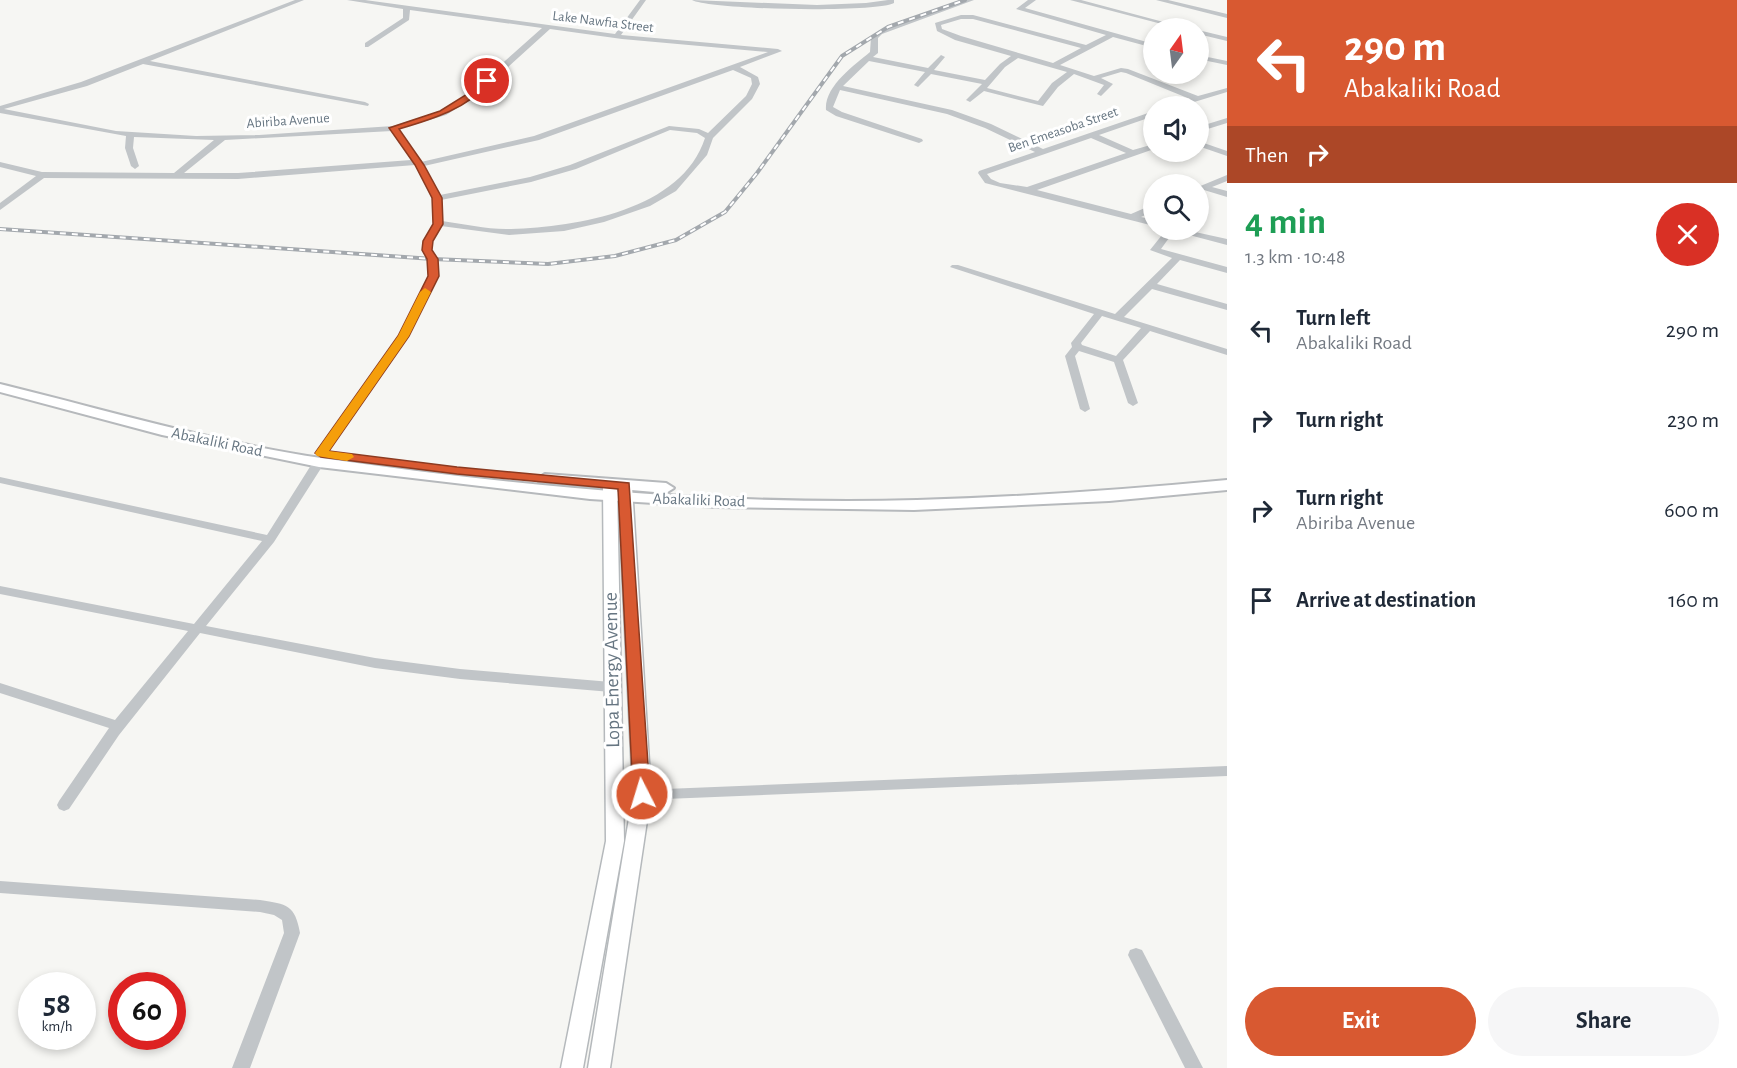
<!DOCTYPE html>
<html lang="en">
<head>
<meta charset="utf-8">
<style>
	body { margin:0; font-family:"Alegreya Sans",sans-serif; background:#f6f6f7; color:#1f2937; height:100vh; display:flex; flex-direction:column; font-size:22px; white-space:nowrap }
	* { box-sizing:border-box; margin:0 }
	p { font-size:20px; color:#747a83 }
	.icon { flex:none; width:33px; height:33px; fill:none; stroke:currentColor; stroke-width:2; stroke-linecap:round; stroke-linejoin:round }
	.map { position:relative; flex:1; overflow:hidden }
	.sheet { display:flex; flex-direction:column; background:#fff; width:510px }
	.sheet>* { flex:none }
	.banner { background:#d85931; color:#fff; overflow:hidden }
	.needle { width:39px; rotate:14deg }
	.controls { position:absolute; left:1143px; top:18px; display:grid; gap:12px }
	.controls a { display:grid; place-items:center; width:66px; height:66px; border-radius:50%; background:#fff; box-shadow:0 3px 9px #0003; font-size:30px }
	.speed { position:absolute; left:18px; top:972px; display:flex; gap:12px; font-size:30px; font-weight:700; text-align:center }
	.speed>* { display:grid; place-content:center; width:78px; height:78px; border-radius:50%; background:#fff; box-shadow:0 3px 9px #0003; line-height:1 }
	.speed small { font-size:15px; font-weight:400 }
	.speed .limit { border:9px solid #d22; background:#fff; color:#111 }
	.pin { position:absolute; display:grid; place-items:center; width:51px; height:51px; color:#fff; margin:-26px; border:3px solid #fff; border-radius:50%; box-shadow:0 2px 6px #0007 }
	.me { position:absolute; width:66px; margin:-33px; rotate:355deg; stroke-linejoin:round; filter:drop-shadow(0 0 4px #0008) }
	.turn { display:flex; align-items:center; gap:21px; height:126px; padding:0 18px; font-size:27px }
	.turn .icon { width:78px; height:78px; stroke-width:2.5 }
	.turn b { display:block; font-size:42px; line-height:51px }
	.then { display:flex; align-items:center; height:57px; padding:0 18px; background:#0003; gap:12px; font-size:22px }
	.round { display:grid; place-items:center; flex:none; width:63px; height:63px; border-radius:32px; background:#f6f6f7 }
	.headline { display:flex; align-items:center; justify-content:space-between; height:102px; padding:0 18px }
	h1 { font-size:36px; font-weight:600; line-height:45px; color:#1e9e55 }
	.action { display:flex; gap:12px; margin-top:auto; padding:12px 18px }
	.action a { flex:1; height:69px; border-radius:36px; background:#d85931; color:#fff; font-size:24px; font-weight:600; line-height:69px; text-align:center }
	.action a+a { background:#f6f6f7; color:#1f2937 }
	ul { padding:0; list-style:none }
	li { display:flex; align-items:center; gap:18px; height:90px; padding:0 18px }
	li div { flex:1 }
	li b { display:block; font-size:22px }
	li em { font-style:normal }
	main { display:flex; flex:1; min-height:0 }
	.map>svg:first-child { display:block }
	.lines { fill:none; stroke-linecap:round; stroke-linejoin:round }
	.major-casing { stroke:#b5b9bc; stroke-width:3 }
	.highway-casing { stroke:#b6b9bc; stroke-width:4 }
	.minor { fill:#c1c5c8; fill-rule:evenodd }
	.major { fill:#fff; fill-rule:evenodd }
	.highway { fill:#fff; fill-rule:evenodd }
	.rail-casing { stroke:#a3a8ad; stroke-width:4 }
	.rail { stroke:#fff; stroke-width:2; stroke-dasharray:6; stroke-linecap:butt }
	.route { fill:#d85931; stroke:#8c3a20; stroke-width:1.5 }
	.slow { fill:#f59e0b }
	.labels { text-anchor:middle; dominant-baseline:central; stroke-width:6; stroke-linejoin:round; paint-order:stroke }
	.far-street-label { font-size:14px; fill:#677682; stroke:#fff }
	.street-label { font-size:16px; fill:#677682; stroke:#fff }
	.near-street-label { font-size:20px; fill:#677682; stroke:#fff }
</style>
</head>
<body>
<main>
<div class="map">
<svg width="1227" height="1068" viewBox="0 0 1227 1068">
	<rect width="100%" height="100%" fill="#f6f6f3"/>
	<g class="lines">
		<!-- major casing -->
		<g class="major-casing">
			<g id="major">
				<path d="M610,481L617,485L624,841L583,1068H561L606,841L603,485Z"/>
				<path d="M625,482L632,486L651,794L610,1068H588L633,794L618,486Z"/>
			</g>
		</g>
		<!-- highway casing -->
		<g class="highway-casing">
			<g id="highway">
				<path d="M0,384C106,410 213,442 321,458C515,486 721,506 917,500C1020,497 1124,490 1227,480V490L1109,501L914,510L717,507L590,499L319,467L162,435L0,392Z"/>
				<path d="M545,474L666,483L674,488L666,493L539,482L537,479Z"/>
			</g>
		</g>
		<!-- minor -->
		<g class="minor">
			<path d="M295,0H304L150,61L365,102L369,104L368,106L143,64L87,86L4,109L116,131L196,136L259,135L393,126L440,111L469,93L542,28L410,10L409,20L368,47H365V43L403,18V9L347,0H365L615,34L640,0H646L621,35L778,49L782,51L740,67L758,77L760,84L752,99L713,138L707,155L676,191L650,206L604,222L564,231L509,235L441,226L433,241L432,250L438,259V276L408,336L325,455L321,456L315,453L398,336L428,276V259L422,250C424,239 431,233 433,223C439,202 424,182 415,165L238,179L44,178L0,210V203L36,176L0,167V162L42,172L174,173L214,140L134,137L133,148L139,166L135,169L131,166L125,148L126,136L0,113V106L81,82ZM550,29L622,39L768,52L534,136L421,162L399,129L446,115L475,97ZM733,70L751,78L752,84L746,96L708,133L699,129L669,126L570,165L530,177L440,195L424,166L539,140ZM670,130L697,133L705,138C682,210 577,227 511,229C489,230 465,224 442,221L441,200L531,182L576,169ZM392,131L411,160L238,173H184L225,140Z"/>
			<path d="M692,0L817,5L866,3L888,0H894V3C876,13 710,10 692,0Z"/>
			<path d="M965,0H974L882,34L878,38V53L873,57L928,68L941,55L945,57L934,70L985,80L1000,64L1011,56L955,40L937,31L935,23L961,15H973L1086,45L1106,35L1016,9L1028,0H1036L1025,8L1154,44V48L1113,37L1060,65L1094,76L1121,68L1128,69L1198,96L1227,88V92L1181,106H1170L1171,104L1190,99L1126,73L1121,72L1101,78L1113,84L1101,96L1097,94L1104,85L1074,74L1058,87L1043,106L984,91L970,102L966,100L982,84L931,74L918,87L914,85L925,72L869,61L843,86L952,110L991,124L1043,149L1154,111V116L1099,135L1133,150L1154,144V149L1037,190L1131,214L1154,204V211L1141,217L1154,220V226L985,183L978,173L979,171L1035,152L985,128L947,114L840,90L833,107L842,112L922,139L923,141L919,143L836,116L826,110C824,86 855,65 870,52L871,37L878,32ZM961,19H973L1081,48L1053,63L961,36L942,29L941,25ZM1018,58L1067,72L1052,83L1038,101L987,88L1005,67ZM1091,138L1126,153L1027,187L1000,183L991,179L987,174Z"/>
			<path d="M1070,0H1081L1186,28H1177Z"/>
			<path d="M1156,0H1168L1227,14V18Z"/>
			<path d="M1198,30L1227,37V41L1198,34Z"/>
			<path d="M1198,55L1227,61V65L1198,59Z"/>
			<path d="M1227,118V123L1198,132V127Z"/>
			<path d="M1198,141L1227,151V156L1198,146Z"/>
			<path d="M1227,175V181L1212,187L1227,191V197L1204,190L1198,192V187Z"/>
			<path d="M1166,230H1186L1227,239V245L1174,231L1161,249L1227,267V273L1180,260L1157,284L1227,304V310L1152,289L1124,317L1227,349V355L1150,331L1123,360L1138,403L1133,406L1128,403L1114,362L1079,351L1075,356L1090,409L1085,412L1080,409L1065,356L1072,347L1071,343L1094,314L950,267L952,265H958L1115,314L1172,258L1150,250ZM1102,316L1141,328L1116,356L1082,345L1081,343Z"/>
			<path d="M319,459L325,462L274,542L206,626L375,658L460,669L611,682L616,684L618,687L616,690L611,692L460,679L375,668L200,633L119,735L69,809L64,811L59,809L57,805L59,801L109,728L0,693V683L115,720L188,631L0,594V586L194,624L262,541L0,483V477L267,535L313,462Z"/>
			<path d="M1227,766V776L616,801L611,800L609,796L611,792L616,791Z"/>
			<path d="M0,881L260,900C287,904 295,905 300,933L250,1068H232L284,933L282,920L274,915L260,912L0,893Z"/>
			<path d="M1136,948L1142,950L1203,1068H1185L1128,955L1130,950Z"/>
		</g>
		<!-- major -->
		<use href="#major" class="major"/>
		<!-- highway -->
		<use href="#highway" class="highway"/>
		<!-- rail casing -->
		<g class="rail-casing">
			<path id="rail" d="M0,229L433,259L548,264L615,256L676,240L725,212L757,173L842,56L888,27L965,0"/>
		</g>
		<!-- rail -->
		<use href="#rail" class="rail"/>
	</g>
	<!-- route -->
	<path class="route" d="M484,80L491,81C467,109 433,119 399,129L424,165L442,198L443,224L433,241L432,250L438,259L439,276L409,336L329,451L457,467L629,483L650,794L642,800L633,794L618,489L457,474L321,457L315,453L398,336L428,276L427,259L422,250L423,241L433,224L432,198L415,165L389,128L440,111L469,93Z"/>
	<!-- slow -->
	<path class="slow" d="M425,288L431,292L409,336L329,451L352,454L354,457L347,461L317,456L315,453L398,336L420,292Z"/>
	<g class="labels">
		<!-- far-street labels -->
		<g class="far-street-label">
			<text transform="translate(603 22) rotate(7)">Lake Nawfia Street</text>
			<text transform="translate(288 121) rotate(-4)">Abiriba Avenue</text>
			<text transform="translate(1063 130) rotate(-19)">Ben Emeasoba Street</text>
		</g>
		<!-- street labels -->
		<g class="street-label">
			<text transform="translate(217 442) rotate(12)">Abakaliki Road</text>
			<text transform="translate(699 500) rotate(2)">Abakaliki Road</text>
		</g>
		<!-- near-street labels -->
		<g class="near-street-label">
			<text transform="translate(612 670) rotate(-91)">Lopa Energy Avenue</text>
		</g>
	</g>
</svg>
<div class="controls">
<a><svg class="needle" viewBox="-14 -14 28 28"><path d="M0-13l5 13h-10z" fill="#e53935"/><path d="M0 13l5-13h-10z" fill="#747a83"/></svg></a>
<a><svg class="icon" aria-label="sound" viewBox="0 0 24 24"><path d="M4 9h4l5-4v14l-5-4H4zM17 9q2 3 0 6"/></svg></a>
<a><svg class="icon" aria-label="search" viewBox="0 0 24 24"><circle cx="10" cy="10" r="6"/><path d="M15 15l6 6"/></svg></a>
</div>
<div class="speed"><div>58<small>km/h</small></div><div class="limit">60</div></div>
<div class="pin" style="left:487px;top:81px;background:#d93025"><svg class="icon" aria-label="arrive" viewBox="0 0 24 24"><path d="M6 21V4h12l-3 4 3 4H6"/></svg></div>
<svg class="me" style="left:642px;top:794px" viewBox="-20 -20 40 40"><circle r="17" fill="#d85931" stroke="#fff" stroke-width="3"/><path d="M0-11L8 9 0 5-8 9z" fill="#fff"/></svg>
</div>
<section class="sheet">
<div class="banner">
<div class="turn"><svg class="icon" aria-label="left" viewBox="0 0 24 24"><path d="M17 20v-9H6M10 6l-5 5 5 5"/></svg><div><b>290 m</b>Abakaliki Road</div></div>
<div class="then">Then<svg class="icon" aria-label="right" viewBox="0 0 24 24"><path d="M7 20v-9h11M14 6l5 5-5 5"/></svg></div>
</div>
<div class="headline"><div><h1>4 min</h1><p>1.3 km · 10:48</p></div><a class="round" style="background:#d93025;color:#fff"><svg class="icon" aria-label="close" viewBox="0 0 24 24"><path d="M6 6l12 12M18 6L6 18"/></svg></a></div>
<ul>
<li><svg class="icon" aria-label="left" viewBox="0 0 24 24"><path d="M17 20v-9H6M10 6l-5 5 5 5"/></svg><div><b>Turn left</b><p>Abakaliki Road</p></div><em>290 m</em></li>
<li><svg class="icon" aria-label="right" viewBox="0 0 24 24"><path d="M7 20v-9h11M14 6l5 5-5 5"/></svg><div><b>Turn right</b></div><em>230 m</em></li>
<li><svg class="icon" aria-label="right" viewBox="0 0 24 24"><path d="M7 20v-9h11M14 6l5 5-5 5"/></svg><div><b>Turn right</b><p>Abiriba Avenue</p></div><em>600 m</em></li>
<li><svg class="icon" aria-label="arrive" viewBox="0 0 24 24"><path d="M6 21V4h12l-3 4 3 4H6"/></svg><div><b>Arrive at destination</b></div><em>160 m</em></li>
</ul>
<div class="action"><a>Exit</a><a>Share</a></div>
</section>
</main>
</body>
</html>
